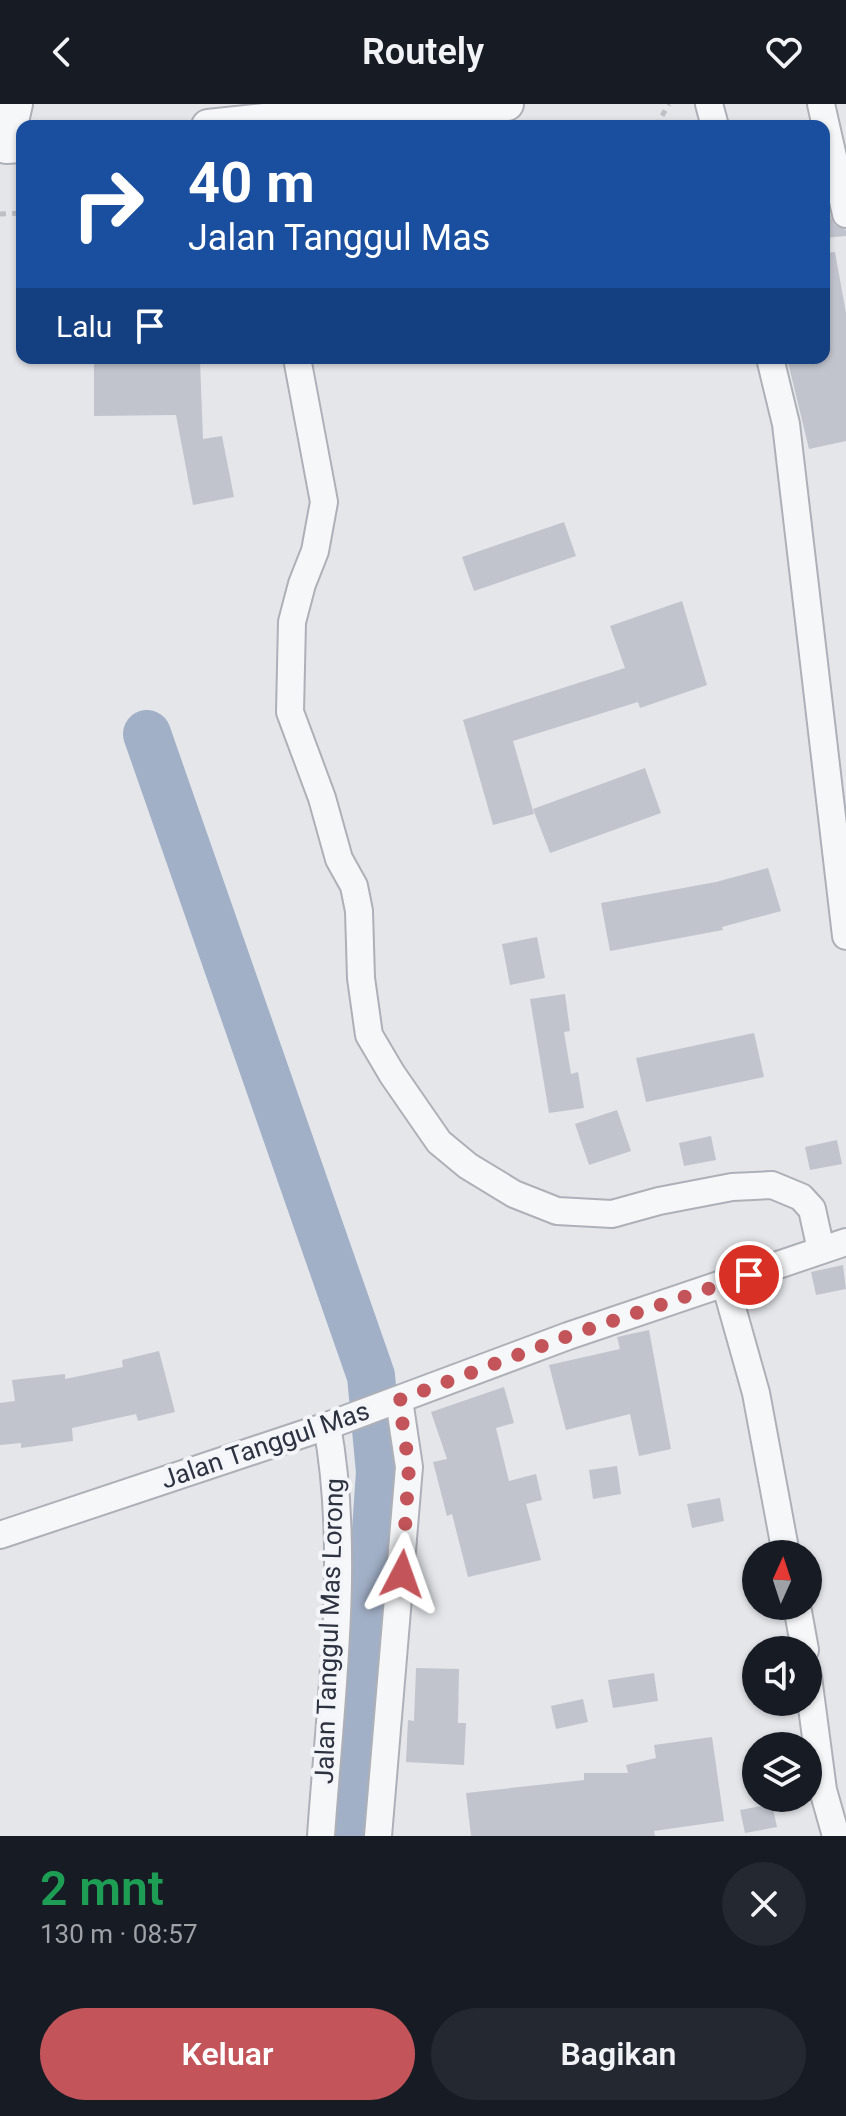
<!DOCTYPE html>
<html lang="id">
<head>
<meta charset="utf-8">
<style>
	body { margin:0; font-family:Roboto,sans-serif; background:#242831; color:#f1f3f6; height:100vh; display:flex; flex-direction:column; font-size:30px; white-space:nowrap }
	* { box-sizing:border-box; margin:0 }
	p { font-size:26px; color:#9ea1a6 }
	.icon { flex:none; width:44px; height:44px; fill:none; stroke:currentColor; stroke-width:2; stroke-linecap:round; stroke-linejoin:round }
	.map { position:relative; height:1732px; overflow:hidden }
	.side { display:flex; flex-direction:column; background:#171b24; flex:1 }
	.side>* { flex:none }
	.top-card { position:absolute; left:16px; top:16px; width:814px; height:244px; border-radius:16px; box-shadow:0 2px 6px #0004; background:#1a4fa0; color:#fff; overflow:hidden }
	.needle { width:52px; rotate:3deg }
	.tools { position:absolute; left:742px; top:1436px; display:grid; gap:16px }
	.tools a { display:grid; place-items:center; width:80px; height:80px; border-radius:50%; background:#171b24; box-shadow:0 2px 6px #0004; font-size:40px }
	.pin { position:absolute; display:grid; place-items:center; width:68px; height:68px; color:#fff; margin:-34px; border:4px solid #fff; border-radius:50%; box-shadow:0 2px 8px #0007 }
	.me { position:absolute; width:88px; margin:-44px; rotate:4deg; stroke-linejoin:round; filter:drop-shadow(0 0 6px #0008) }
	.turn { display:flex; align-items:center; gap:28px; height:168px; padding:0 40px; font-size:36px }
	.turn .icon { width:104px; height:104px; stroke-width:2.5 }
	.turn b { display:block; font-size:56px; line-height:68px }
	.then { display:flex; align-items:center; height:76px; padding:0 40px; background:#0003; gap:16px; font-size:30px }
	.round { display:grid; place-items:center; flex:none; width:84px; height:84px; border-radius:42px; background:#242831 }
	.summary { display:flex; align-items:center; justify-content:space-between; height:136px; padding:0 40px }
	h1 { font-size:48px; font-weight:600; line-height:60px; color:#1e9e55 }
	.primary-button { display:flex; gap:16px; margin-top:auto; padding:16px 40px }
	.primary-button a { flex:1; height:92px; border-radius:48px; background:#c3555a; color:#fff; font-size:32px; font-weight:600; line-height:92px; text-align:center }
	.primary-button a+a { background:#242831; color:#f1f3f6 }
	header { display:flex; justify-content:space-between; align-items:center; height:104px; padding:0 40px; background:#171b24; font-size:36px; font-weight:600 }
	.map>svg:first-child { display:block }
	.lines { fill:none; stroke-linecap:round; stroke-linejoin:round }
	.river { stroke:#a2b0c7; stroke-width:48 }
	.building { fill:#c1c4cd }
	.minor-casing { stroke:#adb0b7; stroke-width:30 }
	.tertiary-casing { stroke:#adb0b7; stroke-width:36 }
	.path { stroke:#bec0c5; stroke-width:5; stroke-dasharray:6 6; stroke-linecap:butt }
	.minor { stroke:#f6f7f9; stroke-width:26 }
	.tertiary { stroke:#f6f7f9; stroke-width:32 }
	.route { stroke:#c3555a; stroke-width:14; stroke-dasharray:0 25.2 }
	.labels { text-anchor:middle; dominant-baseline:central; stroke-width:8; stroke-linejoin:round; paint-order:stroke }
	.street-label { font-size:26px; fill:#2d3241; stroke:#f3f5f8 }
</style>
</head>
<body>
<header><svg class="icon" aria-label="back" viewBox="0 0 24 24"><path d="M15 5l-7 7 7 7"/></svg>Routely<svg class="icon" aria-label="heart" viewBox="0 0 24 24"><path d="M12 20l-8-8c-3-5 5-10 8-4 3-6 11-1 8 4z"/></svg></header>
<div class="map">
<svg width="846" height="1732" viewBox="0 0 846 1732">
	<rect width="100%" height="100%" fill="#e4e6ea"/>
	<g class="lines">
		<!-- river -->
		<path class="river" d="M147,630L371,1272L380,1368L355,1732"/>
	</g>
	<!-- building -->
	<g class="building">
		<path d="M824,85L831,114L835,121L846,126V132L824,134Z"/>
		<path d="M835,148L846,209V337L809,345L787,254H824V149Z"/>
		<path d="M141,255V259L200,257L203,335L222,332L234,393L193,401L176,311L94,312V256Z"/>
		<path d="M564,418L576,452L474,487L462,453Z"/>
		<path d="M682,497L707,581L640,604L638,598L513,637L534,710L493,721L463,616L625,564L610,522Z"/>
		<path d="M645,664L661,709L550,749L533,705Z"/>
		<path d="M768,764L781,807L722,823L723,826L610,847L601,799L716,778Z"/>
		<path d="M537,833L545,874L510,881L502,840Z"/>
		<path d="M565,890L570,927L564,928L571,970L578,968L584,1004L549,1009L530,895Z"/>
		<path d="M754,929L764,973L646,998L636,954Z"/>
		<path d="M617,1006L631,1047L589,1061L575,1020Z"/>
		<path d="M711,1032L716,1056L684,1062L679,1039Z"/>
		<path d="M837,1036L842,1060L810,1066L805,1043Z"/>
		<path d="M843,1161L846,1185L816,1191L811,1168Z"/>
		<path d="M649,1226L671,1345L639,1352L630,1310L566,1326L549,1261L620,1245L617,1233Z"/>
		<path d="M159,1247L175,1308L138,1317L136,1310L72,1324L73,1337L21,1344V1339L0,1341V1299L15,1297L12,1276L65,1270V1275L123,1263L122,1256Z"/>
		<path d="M504,1283L514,1319L496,1324L509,1377L536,1370L542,1396L526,1400L541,1456L468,1473L452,1410L447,1412L433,1358L447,1355L431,1308Z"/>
		<path d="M617,1362L621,1390L593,1395L589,1366Z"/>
		<path d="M720,1394L724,1417L692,1424L687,1400Z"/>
		<path d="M416,1564L459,1565L458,1619H466L464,1661L406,1658L408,1616L414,1617Z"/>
		<path d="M654,1569L658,1597L613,1604L608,1576Z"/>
		<path d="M583,1595L588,1618L556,1625L551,1602Z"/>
		<path d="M712,1633L724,1717L654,1727L655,1732H471L466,1689L584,1676V1669H628L626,1661L656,1654L654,1641Z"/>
		<path d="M772,1700L777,1723L745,1729L740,1706Z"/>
	</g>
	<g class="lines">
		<!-- minor casing -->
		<g class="minor-casing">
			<g id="minor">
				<path d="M709,0L715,22"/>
				<path d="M821,0L846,110"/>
				<path d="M297,254L324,398L315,447L302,480L292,518L290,608L322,694L339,755L354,782L359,807L361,874L369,931L392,970L439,1038L468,1062L514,1090L557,1107L612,1110L659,1097L732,1083L772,1081L801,1093L812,1105L821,1146"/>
				<path d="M770,254L786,320L846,832"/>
				<path d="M725,1179L756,1289L786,1450"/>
				<path d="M0,1431L327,1322L568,1232L846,1138"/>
				<path d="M797,1502L805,1546"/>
				<path d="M808,1573L823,1686L836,1732"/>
				<path d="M321,1732C330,1601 351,1451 327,1322"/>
				<path d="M378,1732L409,1363L399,1296"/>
			</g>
		</g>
		<!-- tertiary casing -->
		<g class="tertiary-casing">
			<g id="tertiary">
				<path d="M16,0L6,43L22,42"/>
				<path d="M208,22L330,9L507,0"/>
			</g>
		</g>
		<!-- path -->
		<g class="path">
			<path d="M656,22L669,0"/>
			<path d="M0,110L22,109"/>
		</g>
		<!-- minor -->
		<use href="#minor" class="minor"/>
		<!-- tertiary -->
		<use href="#tertiary" class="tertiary"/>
	</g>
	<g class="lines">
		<!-- route -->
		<path class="route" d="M402,1470L409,1363L399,1296L568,1232L749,1171"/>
	</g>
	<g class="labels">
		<!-- street labels -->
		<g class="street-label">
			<text transform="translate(265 1341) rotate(-19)">Jalan Tanggul Mas</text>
			<text transform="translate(329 1527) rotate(-88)">Jalan Tanggul Mas Lorong</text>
		</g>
	</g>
</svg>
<div class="tools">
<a><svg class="needle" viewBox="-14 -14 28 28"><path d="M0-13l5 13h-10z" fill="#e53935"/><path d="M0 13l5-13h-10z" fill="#9ea1a6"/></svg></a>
<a><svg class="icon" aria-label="sound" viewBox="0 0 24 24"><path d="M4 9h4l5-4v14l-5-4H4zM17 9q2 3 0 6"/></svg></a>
<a><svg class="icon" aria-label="layers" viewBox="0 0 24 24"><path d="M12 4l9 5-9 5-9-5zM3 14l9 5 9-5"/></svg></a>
</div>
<div class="pin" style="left:749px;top:1171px;background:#d93025"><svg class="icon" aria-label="arrive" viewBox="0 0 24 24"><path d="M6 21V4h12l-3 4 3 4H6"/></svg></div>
<svg class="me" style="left:402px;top:1470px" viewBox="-20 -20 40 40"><path d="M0-17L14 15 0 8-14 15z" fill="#c3555a" stroke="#fff" stroke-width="4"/></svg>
<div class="top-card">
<div class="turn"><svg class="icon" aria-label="right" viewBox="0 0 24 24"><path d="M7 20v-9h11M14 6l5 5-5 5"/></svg><div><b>40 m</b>Jalan Tanggul Mas</div></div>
<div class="then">Lalu<svg class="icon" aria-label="arrive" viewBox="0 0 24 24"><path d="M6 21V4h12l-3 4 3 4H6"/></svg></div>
</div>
</div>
<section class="side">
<div class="summary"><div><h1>2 mnt</h1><p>130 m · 08:57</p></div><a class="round"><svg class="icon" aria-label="close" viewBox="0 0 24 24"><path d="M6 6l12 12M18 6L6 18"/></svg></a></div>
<div class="primary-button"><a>Keluar</a><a>Bagikan</a></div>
</section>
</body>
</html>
